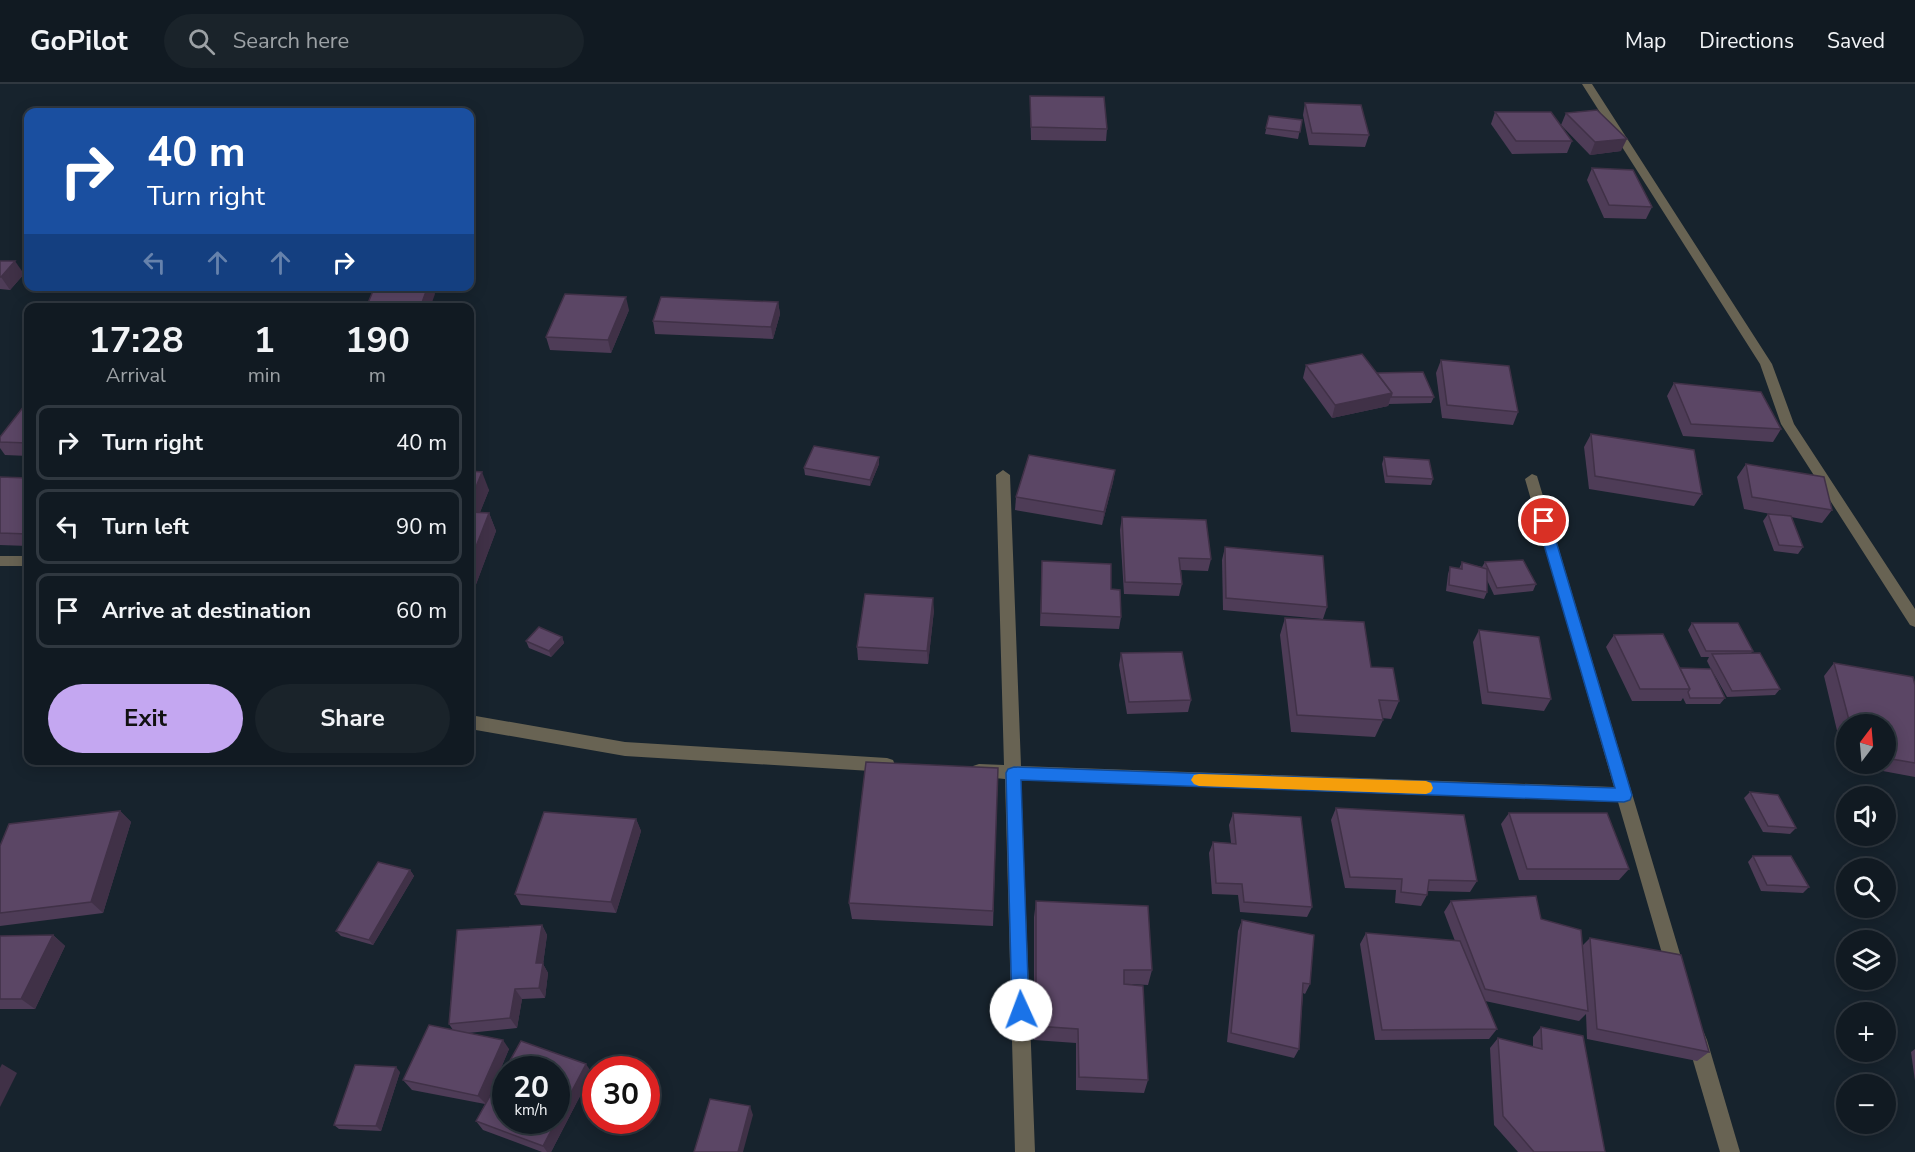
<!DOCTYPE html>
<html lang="en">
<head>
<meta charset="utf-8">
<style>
	body { margin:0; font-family:"Nunito Sans",sans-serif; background:#1a232a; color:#f1f3f6; height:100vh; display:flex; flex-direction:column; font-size:22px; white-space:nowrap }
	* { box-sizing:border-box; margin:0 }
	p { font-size:20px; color:#9ca1a5 }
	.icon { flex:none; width:33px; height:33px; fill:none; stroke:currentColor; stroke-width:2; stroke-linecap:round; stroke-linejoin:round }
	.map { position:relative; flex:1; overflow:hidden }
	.side { position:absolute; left:24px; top:219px; width:450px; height:462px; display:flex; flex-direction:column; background:#111a22; border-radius:12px; box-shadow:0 3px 15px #0003,0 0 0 2px #303840 }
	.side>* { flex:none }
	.top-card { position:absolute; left:24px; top:24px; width:450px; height:183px; border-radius:12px; box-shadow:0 3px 15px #0003,0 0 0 2px #303840; background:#1a4fa0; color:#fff; overflow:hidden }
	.needle { width:39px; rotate:16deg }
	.buttons { position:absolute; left:1836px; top:630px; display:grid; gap:12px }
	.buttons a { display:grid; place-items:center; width:60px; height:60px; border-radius:50%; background:#111a22; box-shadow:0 3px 15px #0003,0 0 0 2px #303840; font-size:30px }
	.speed { position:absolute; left:492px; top:972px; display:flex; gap:12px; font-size:30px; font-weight:700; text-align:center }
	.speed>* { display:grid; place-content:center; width:78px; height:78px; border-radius:50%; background:#111a22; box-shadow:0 3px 15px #0003,0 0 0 2px #303840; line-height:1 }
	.speed small { font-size:15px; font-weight:400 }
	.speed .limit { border:9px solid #d22; background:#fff; color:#111 }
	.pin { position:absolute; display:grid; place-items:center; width:51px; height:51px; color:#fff; margin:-26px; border:3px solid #fff; border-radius:50%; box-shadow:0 2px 6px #0007 }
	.me { position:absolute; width:66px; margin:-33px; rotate:358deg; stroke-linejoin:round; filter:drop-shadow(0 0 4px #0008) }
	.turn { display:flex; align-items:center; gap:21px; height:126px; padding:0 24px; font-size:27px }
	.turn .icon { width:78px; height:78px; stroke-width:2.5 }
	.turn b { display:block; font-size:42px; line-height:51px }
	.lanes { display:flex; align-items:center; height:57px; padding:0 24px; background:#0003; justify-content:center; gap:30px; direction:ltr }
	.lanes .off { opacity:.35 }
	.eta { display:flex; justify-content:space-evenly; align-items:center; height:102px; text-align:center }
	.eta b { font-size:36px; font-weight:700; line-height:42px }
	.cta { display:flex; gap:12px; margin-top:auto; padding:12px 24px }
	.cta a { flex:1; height:69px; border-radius:36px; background:#c4a7f1; color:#111; font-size:24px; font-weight:700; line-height:69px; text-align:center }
	.cta a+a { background:#1a232a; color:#f1f3f6 }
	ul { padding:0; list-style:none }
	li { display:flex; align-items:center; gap:18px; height:75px; margin:0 12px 9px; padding:0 12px; border:3px solid #303840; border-radius:12px }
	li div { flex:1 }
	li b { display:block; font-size:22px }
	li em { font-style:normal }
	header { display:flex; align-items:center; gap:36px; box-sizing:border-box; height:84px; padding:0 30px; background:#111a22; border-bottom:2px solid #303840 }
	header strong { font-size:28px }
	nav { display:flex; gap:33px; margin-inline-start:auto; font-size:21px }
	.search { width:420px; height:54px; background:#1a232a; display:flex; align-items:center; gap:15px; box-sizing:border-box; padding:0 21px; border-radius:33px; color:#9ca1a5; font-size:22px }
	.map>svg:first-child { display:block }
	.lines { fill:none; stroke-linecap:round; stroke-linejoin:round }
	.minor { fill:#686353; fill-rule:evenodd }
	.wall { fill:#4e3c57; fill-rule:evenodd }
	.shaded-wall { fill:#403147 }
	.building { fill:#5b4665; stroke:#403147; stroke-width:1.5; fill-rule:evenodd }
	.route { fill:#1a73e8; stroke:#114b97; stroke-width:1.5 }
	.slow { fill:#f59e0b }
</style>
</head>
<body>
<header>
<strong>GoPilot</strong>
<div class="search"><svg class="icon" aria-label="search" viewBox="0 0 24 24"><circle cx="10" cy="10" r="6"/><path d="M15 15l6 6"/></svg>Search here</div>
<nav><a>Map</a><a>Directions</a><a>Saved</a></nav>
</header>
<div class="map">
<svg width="1915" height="1068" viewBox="0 0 1915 1068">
	<rect width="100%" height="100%" fill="#17232d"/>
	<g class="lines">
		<!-- minor -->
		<g class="minor">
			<path d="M1582,0H1592L1772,280L1794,340L1915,525V543L1910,541L1781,340L1760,280Z"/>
			<path d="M1003,386L1010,391L1021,682L1614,703L1525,395L1532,390L1537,392L1686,890L1684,896L1677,899L1670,896L1668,890L1618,718L1021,696L1035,1068H1015L1005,695L973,692L971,687L973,682L979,680L1004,681L996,391Z"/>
			<rect x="0" y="472" width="28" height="10"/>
			<path d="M470,631L625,658L887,674L893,676L895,681L893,686L887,688L625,672L470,645Z"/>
			<path d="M1697,947L1704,949L1707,956L1740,1068H1720L1687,956L1690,949Z"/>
		</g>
	</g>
	<!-- wall -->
	<g class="wall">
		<path d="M1030,12L1107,45L1106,57L1031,56Z"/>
		<path d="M1305,19L1369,51L1365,63L1309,61L1303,31Z"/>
		<path d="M1495,28L1572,57L1567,69L1512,70L1491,40Z"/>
		<path d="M1566,29L1621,67L1590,71L1561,41Z"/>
		<path d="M1269,32L1302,36L1298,55L1265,50Z"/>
		<path d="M1592,84L1652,123L1646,135L1604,134L1587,96Z"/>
		<path d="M0,177L24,190L10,206L0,205Z"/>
		<path d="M778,218L780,230L773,255L655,250L653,237Z"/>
		<path d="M629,226L611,269L550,266L546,253Z"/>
		<path d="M1441,276L1518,328L1513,341L1442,334L1436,289Z"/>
		<path d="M1306,281L1377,289L1434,313L1431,319L1389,320L1388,322L1332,334L1303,294Z"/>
		<path d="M1674,299L1781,345L1773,358L1683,352L1667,312Z"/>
		<path d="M28,317V372L5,371L0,364V353Z"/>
		<path d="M1591,350L1702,410L1694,422L1589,405L1584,363Z"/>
		<path d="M879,373V380L870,402L805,391L804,384Z"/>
		<path d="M1384,373L1433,395L1431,401L1385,399L1382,380Z"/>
		<path d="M1746,380L1832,426L1822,439L1791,433L1803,463L1798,470L1774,467L1763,437L1768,430L1776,431L1744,425L1737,393Z"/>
		<path d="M1115,386L1113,398L1102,441L1015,426L1016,413Z"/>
		<path d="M470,387L489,406L480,428L489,429L496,447L475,503L470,502Z"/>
		<path d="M0,393L28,394V462L0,461Z"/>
		<path d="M1122,433L1211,475L1208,487L1181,486L1182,500L1179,512L1124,510L1120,446Z"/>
		<path d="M1225,463L1327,523L1323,535L1223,526L1222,476Z"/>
		<path d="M1042,477L1111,505L1121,533L1119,545L1040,542Z"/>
		<path d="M1462,478L1482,483L1485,478L1536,500L1533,507L1494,511L1487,496V508L1484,515L1446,507L1448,490L1450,483L1459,485Z"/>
		<path d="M934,526L928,580L858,576L857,563Z"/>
		<path d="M1285,534L1371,583L1399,617L1391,635L1382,634L1383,636L1375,653L1291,648L1280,551Z"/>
		<path d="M1692,539L1753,567L1751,569L1780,605L1775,611L1727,613L1713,588L1725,614L1720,620H1686L1683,614L1681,617H1632L1606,563L1614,551L1680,584L1711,585L1707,577L1709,573H1701L1688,546Z"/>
		<path d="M1479,546L1551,615L1544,627L1482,620L1473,558Z"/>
		<path d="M562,553L564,559L551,573L529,564L526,557Z"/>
		<path d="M1121,569L1191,616L1188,628L1127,630L1119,581Z"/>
		<path d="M1834,579L1913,593L1915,601V679H1912H1915V693L1845,680L1824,592ZM1846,640H1886V680H1846Z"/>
		<path d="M998,684L993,842L852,835L849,819Z"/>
		<path d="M1750,708L1796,744L1790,750L1763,748L1744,714Z"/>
		<path d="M1336,724L1477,797L1470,808L1428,807L1427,811L1421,822L1395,819L1396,806L1345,804L1331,736Z"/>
		<path d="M120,727L131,738L103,829L0,842V762Z"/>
		<path d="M1233,729L1312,823L1307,833L1240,828L1238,811L1212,810L1209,769L1213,758L1231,759L1229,741Z"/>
		<path d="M1509,729L1629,785L1619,796H1519L1501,740Z"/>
		<path d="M636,735L641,747L616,829L521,821L515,810Z"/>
		<path d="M1753,772L1809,803L1803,809L1761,807L1748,778Z"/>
		<path d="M410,786L414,792L373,861L341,852L336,847Z"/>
		<path d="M1036,817L1152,886L1148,901L1129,900L1148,996L1144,1009L1076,1006V959L1034,956V833Z"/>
		<path d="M1451,817L1541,835L1582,862L1590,854L1709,968L1697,977L1587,955L1586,930L1579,937L1485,917L1497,945L1489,955L1375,956L1360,860L1366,849L1455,857L1444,828Z"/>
		<path d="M1242,836L1310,900L1305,910L1303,909L1299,965L1294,974L1227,958L1238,847Z"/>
		<path d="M542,841L547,851L543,880L548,889L545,914L522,915L517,944L468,949L509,965L487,1017L592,989L551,1068H542L483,1046L476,1037L485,1020L412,1006L403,996L453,946L449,940Z"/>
		<path d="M53,851L65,862L35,925H0V852Z"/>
		<path d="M1541,943L1605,1068H1518L1494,1041L1490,964L1498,954L1533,963V953Z"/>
		<path d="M1915,965V997L1911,968Z"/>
		<path d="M400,988L381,1047L339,1045L334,1041Z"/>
	</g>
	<!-- shaded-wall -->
	<g class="shaded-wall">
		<path d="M1627,55L1621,67L1590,71L1595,58Z"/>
		<path d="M15,177L24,190L10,206L1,193Z"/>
		<path d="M428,202H433L435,210L430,224H420Z"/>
		<path d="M626,213L629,226L611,269L608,256Z"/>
		<path d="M778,218L780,230L773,255L771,243Z"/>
		<path d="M1392,309L1388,322L1332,334L1335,321Z"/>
		<path d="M879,373V380L870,402V396Z"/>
		<path d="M1115,386L1113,398L1102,441L1104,428Z"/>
		<path d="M482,388L489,406L473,446L470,438V418Z"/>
		<path d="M489,429L496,447L475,503L470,490V478Z"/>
		<path d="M933,514L934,526L928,580L927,567Z"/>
		<path d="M562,553L564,559L551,573L549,567Z"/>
		<path d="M120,727L131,738L103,829L91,818Z"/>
		<path d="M636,735L641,747L616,829L611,818Z"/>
		<path d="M410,786L414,792L373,861L369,856Z"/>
		<path d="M542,841L547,851L543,880L548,889L545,914L539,904L536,879Z"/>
		<path d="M53,851L65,862L35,925L21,915Z"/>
		<path d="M515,905L522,915L517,944L510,934Z"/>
		<path d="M503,956L509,965L486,1020L478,1012Z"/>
		<path d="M2,980L17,989L0,1023V984Z"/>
		<path d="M586,980L592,989L551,1068H547L543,1062Z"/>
		<path d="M396,983L400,988L381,1047L376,1042Z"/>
		<path d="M750,1022L753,1031L743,1068H738Z"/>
	</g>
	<!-- building -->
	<g class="building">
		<path d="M1030,12L1104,13L1107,45L1031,43Z"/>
		<path d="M1305,19L1361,21L1369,51L1312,49Z"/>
		<path d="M1597,26L1627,55L1595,58L1566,29Z"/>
		<path d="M1495,28H1551L1572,57H1516Z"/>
		<path d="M1269,32L1302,36L1300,48L1266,44Z"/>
		<path d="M1592,84L1633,86L1652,123L1609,121Z"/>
		<path d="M0,177H15L1,193H0Z"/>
		<path d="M375,202H428L420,224H366Z"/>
		<path d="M565,210L626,213L608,256L546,253Z"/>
		<path d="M661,213L778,218L771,243L653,237Z"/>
		<path d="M1362,270L1392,309L1335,321L1306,281Z"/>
		<path d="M1441,276L1509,282L1518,328L1447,321Z"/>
		<path d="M1423,288L1434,313H1391L1392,309L1377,289Z"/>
		<path d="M1674,299L1761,308L1781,345L1691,340Z"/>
		<path d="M28,317V359L0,358V353Z"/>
		<path d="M1591,350L1694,366L1702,410L1595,392Z"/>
		<path d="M814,362L879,373L870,396L804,384Z"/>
		<path d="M1029,371L1115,386L1104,428L1016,413Z"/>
		<path d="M1384,373L1429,376L1433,395L1387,392Z"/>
		<path d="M1746,380L1824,393L1832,426L1752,413Z"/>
		<path d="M470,387L482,388L470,418Z"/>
		<path d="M0,393L28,394V450L0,449Z"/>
		<path d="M470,428L489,429L470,478Z"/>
		<path d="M1768,430L1791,432L1803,463L1779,461Z"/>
		<path d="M1122,433L1206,436L1211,475L1179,474L1182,500L1125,498Z"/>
		<path d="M1225,463L1323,472L1327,523L1226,514Z"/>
		<path d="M1523,476L1536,500L1497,504L1485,478Z"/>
		<path d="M1042,477L1111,480V505L1120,506L1121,533L1041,529Z"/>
		<path d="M1462,478L1487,485V508L1449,501L1450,483L1462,485Z"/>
		<path d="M865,510L933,514L927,567L857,563Z"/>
		<path d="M1285,534L1364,538L1371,583L1393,584L1399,617L1379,616L1383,636L1297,631Z"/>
		<path d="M1692,539H1738L1753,567H1706Z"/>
		<path d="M539,543L562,553L549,567L526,557Z"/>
		<path d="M1479,546L1539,553L1551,615L1488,608Z"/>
		<path d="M1663,550L1690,605H1640L1614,551Z"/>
		<path d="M1182,568L1191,616L1129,618L1121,569Z"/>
		<path d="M1760,569L1780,605L1732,607L1712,570Z"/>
		<path d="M1834,579L1913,593L1915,601V679L1886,674V640H1850Z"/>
		<path d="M1680,584L1711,585L1725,614H1690L1688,608L1690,605Z"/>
		<path d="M866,678L998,684L993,827L849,819Z"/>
		<path d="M1750,708L1778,711L1796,744L1768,742Z"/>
		<path d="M1336,724L1464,731L1477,797L1429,796L1427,811L1401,808L1402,795L1350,793Z"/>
		<path d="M120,727L91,818L0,829V762L9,740Z"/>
		<path d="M544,728L636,735L611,818L515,810Z"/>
		<path d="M1233,729L1301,733L1312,823L1244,818L1242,800L1216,799L1213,758L1236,760Z"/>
		<path d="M1509,729H1607L1629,785H1527Z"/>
		<path d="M1753,772H1791L1809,803L1767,801Z"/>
		<path d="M378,778L410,786L369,856L336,847Z"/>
		<path d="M1536,812L1541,835L1581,846L1588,927L1485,905L1451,817Z"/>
		<path d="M1036,817L1148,822L1152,886H1124V900L1143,902L1148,996L1079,993L1078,945L1036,942Z"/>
		<path d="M1242,836L1314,851L1310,900L1303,899L1299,965L1231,949Z"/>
		<path d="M542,841L536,879H543L539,904L515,905L510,934L449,940L457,846Z"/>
		<path d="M1366,849L1460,857L1497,945L1382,946Z"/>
		<path d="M53,851L21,915H0V852Z"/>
		<path d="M1590,854L1681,871L1709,968L1597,945Z"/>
		<path d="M429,941L503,956L478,1012L403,996Z"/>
		<path d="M1541,943L1583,952L1605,1068H1534L1503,1032L1498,954L1542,965Z"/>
		<path d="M521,957L586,980L543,1062L476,1037ZM506,986H556V1036H506Z"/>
		<path d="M355,981L396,983L376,1042L334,1041Z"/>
		<path d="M710,1015L750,1022L738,1068H694Z"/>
	</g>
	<!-- route -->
	<path class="route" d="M1544,432L1550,437L1632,711L1630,716L1624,718L1021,696L1029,926L1027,932L1021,934L1015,932L1012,926L1006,689L1008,685L1014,683L1615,704L1537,437Z"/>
	<!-- slow -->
	<path class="slow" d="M1199,690L1426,697L1431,699L1433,704L1431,708L1426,710L1199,702L1194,700L1191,696L1194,691Z"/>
</svg>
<div class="buttons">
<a><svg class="needle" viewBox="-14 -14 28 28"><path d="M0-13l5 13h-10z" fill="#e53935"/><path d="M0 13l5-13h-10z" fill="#9ca1a5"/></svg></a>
<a><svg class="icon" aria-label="sound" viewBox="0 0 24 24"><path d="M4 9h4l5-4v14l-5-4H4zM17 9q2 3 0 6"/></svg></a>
<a><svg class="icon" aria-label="search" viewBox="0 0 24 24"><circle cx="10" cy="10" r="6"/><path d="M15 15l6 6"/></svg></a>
<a><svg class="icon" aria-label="layers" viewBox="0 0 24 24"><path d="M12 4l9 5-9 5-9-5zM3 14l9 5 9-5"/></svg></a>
<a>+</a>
<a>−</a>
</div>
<div class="speed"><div>20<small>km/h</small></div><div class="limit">30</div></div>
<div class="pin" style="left:1544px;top:437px;background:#d93025"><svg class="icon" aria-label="arrive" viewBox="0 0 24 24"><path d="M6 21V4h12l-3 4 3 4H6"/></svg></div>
<svg class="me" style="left:1021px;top:926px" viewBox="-20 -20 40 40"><circle r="19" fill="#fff"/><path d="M0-13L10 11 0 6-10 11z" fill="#1a73e8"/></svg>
<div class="top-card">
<div class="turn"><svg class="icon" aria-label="right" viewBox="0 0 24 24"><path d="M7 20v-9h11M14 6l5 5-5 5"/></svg><div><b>40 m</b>Turn right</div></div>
<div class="lanes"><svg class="icon off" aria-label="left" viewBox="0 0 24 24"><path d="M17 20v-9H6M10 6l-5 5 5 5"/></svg><svg class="icon off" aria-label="ahead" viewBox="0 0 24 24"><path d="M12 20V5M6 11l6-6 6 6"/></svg><svg class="icon off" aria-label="ahead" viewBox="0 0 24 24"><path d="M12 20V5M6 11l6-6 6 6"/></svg><svg class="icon" aria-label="right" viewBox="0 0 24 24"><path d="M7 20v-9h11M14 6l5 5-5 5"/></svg></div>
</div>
<section class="side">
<div class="eta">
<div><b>17:28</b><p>Arrival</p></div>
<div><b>1</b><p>min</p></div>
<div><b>190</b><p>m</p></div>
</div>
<ul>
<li><svg class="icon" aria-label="right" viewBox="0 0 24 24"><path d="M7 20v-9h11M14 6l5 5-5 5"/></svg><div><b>Turn right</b></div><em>40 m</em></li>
<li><svg class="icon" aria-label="left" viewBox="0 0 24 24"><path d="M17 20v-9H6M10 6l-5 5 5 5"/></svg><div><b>Turn left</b></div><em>90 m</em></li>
<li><svg class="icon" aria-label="arrive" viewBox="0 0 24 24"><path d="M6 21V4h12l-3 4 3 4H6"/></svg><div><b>Arrive at destination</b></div><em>60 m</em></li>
</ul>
<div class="cta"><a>Exit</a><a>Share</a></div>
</section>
</div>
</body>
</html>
